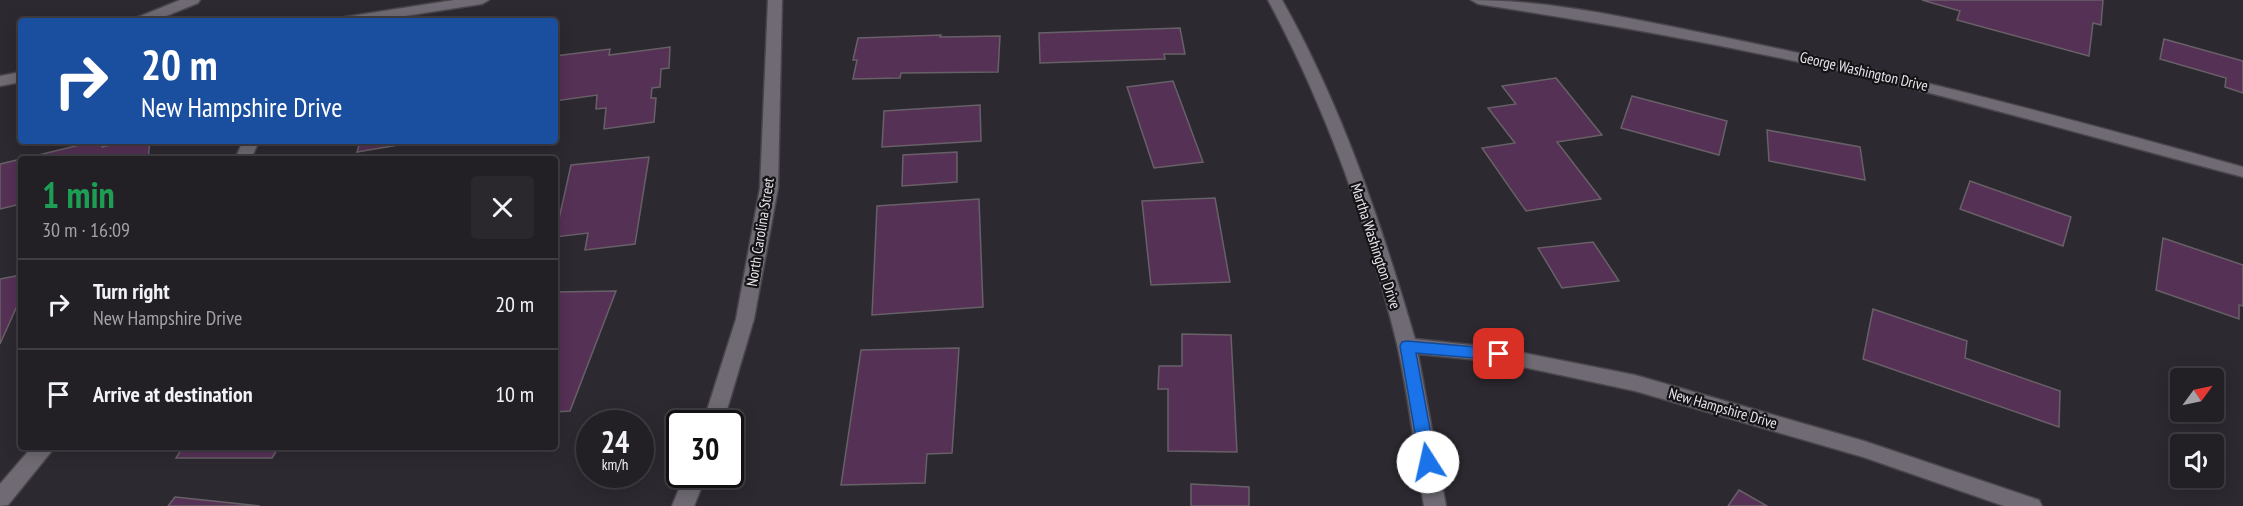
<!DOCTYPE html>
<html lang="en">
<head>
<meta charset="utf-8">
<style>
	body { margin:0; font-family:"PT Sans Narrow",sans-serif; background:#2a272d; color:#f1f3f6; height:100vh; display:flex; flex-direction:column; font-size:22px; white-space:nowrap }
	* { box-sizing:border-box; margin:0 }
	p { font-size:20px; color:#a2a2a7 }
	.icon { flex:none; width:33px; height:33px; fill:none; stroke:currentColor; stroke-width:2; stroke-linecap:round; stroke-linejoin:round }
	.map { position:relative; flex:1; overflow:hidden }
	.sheet { position:absolute; left:18px; top:156px; width:540px; height:294px; display:flex; flex-direction:column; background:#221f25; border-radius:6px; box-shadow:0 3px 15px #0003,0 0 0 2px #3f3d42 }
	.sheet>* { flex:none }
	.guide { position:absolute; left:18px; top:18px; width:540px; height:126px; border-radius:6px; box-shadow:0 3px 15px #0003,0 0 0 2px #3f3d42; background:#1a4fa0; color:#fff; overflow:hidden }
	.needle { width:39px; rotate:57deg }
	.controls { position:absolute; left:2170px; top:368px; display:grid; gap:12px }
	.controls a { display:grid; place-items:center; width:54px; height:54px; border-radius:6px; background:#221f25; box-shadow:0 3px 15px #0003,0 0 0 2px #3f3d42; font-size:30px }
	.speed { position:absolute; left:576px; top:410px; display:flex; gap:12px; font-size:30px; font-weight:700; text-align:center }
	.speed>* { display:grid; place-content:center; width:78px; height:78px; border-radius:50%; background:#221f25; box-shadow:0 3px 15px #0003,0 0 0 2px #3f3d42; line-height:1 }
	.speed small { font-size:15px; font-weight:400 }
	.speed .limit { border:3px solid #111; border-radius:9px; background:#fff; color:#111 }
	.pin { position:absolute; display:grid; place-items:center; width:51px; height:51px; color:#fff; margin:-26px; border-radius:12px; box-shadow:0 3px 9px #0006 }
	.me { position:absolute; width:66px; margin:-33px; rotate:350deg; stroke-linejoin:round; filter:drop-shadow(0 0 4px #0008) }
	.turn { display:flex; align-items:center; gap:21px; height:126px; padding:0 24px; font-size:27px }
	.turn .icon { width:78px; height:78px; stroke-width:2.5 }
	.turn b { display:block; font-size:42px; line-height:51px }
	.round { display:grid; place-items:center; flex:none; width:63px; height:63px; border-radius:6px; background:#2a272d }
	.summary { display:flex; align-items:center; justify-content:space-between; height:102px; padding:0 24px }
	h1 { font-size:36px; font-weight:600; line-height:45px; color:#1e9e55 }
	ul { padding:0; list-style:none }
	li { display:flex; align-items:center; gap:18px; height:90px; padding:0 24px; border-top:2px solid #3f3d42 }
	li div { flex:1 }
	li b { display:block; font-size:22px }
	li em { font-style:normal }
	.map>svg:first-child { display:block }
	.building { fill:#563156; stroke:#686067; stroke-width:1.5 }
	.lines { fill:none; stroke-linecap:round; stroke-linejoin:round }
	.street-casing { stroke:#48454b; stroke-width:3 }
	.street { fill:#6f6a73; fill-rule:evenodd }
	.route { fill:#1a73e8; stroke:#114b97; stroke-width:1.5 }
	.labels { text-anchor:middle; dominant-baseline:central; stroke-width:4.5; stroke-linejoin:round; paint-order:stroke }
	.street-label { font-size:15px; fill:#e8e5eb; stroke:#151316 }
</style>
</head>
<body>
<div class="map">
<svg width="2243" height="506" viewBox="0 0 2243 506">
	<rect width="100%" height="100%" fill="#2d2931"/>
	<!-- building -->
	<g class="building">
		<path d="M1922,0H2103L2101,25L2093,23L2089,56L1957,20L1960,11Z"/>
		<path d="M1180,28L1185,54H1164L1165,59L1040,63L1039,33Z"/>
		<path d="M941,35L940,37L1000,36L998,72L901,73L900,78L853,79L857,60H853L858,38Z"/>
		<path d="M2164,39L2243,61V93L2225,87L2226,78L2160,59Z"/>
		<path d="M670,47L669,68L661,69L660,87L652,88L651,98H656L654,122L604,129L606,108L596,109L597,95L555,101V56L610,49L609,55Z"/>
		<path d="M1556,78L1602,135L1557,142L1601,199L1526,211L1482,148L1515,143L1488,108L1516,104L1502,86Z"/>
		<path d="M1173,81L1203,162L1154,168L1127,87Z"/>
		<path d="M1632,96L1727,121L1719,155L1621,128Z"/>
		<path d="M980,105L981,141L882,147L884,111Z"/>
		<path d="M1767,130L1860,147L1865,180L1769,161Z"/>
		<path d="M96,141H103L102,147L128,141H150L148,159H22Z"/>
		<path d="M360,141H422L357,152Z"/>
		<path d="M957,152V182L902,186L903,155Z"/>
		<path d="M649,157L635,244L585,250L588,233L555,237L571,165Z"/>
		<path d="M21,159V204L0,209V164Z"/>
		<path d="M1970,181L2071,217L2063,246L1960,209Z"/>
		<path d="M1215,198L1230,282L1151,285L1142,201Z"/>
		<path d="M979,199L983,307L872,315L877,206Z"/>
		<path d="M2163,238L2243,265V306L2239,305V319L2156,290Z"/>
		<path d="M1593,242L1619,281L1562,288L1538,248Z"/>
		<path d="M21,275V297L0,344V279Z"/>
		<path d="M616,291L570,411L555,412V292Z"/>
		<path d="M1873,309L1967,341L1965,358L2060,391L2059,427L1863,359Z"/>
		<path d="M1182,334L1231,335L1237,452L1168,451V389H1158L1159,366H1182Z"/>
		<path d="M959,348L952,453L927,454L925,483L841,485L861,350Z"/>
		<path d="M183,447H279L272,458H176Z"/>
		<path d="M1191,484L1249,487V506H1191Z"/>
		<path d="M1739,490L1767,506H1728Z"/>
		<path d="M175,497L260,506H168Z"/>
	</g>
	<g class="lines">
		<!-- street casing -->
		<g class="street-casing">
			<g id="street">
				<path d="M180,0H200L198,3L154,21H134L136,18Z"/>
				<path d="M454,0H489L482,4L373,21H338L345,17Z"/>
				<path d="M768,0H782L778,188L754,319L723,423H703L736,319L760,188Z"/>
				<path d="M1268,0H1282C1342,106 1381,223 1415,339L1499,348L1635,375L1864,441L2039,500L2042,506H2004L1863,457L1635,391L1499,362L1418,354L1446,506H1424C1415,453 1409,397 1397,344C1369,228 1325,106 1268,0Z"/>
				<path d="M1471,0C1553,0 1637,20 1718,36C1895,72 2069,118 2243,167V177C2117,144 1992,108 1866,77C1738,47 1608,24 1478,4Z"/>
				<path d="M21,72V82L0,86V76Z"/>
				<path d="M243,141H259L251,159H235Z"/>
				<path d="M32,447H55L8,505L0,506V484Z"/>
				<path d="M685,474H707L694,506H672Z"/>
			</g>
		</g>
		<!-- street -->
		<use href="#street" class="street"/>
	</g>
	<!-- route -->
	<path class="route" d="M1407,341L1499,349L1504,351L1506,354L1504,358L1499,360L1416,353L1436,462L1434,467L1428,469L1422,467L1420,462L1400,346L1402,342Z"/>
	<g class="labels">
		<!-- street labels -->
		<g class="street-label">
			<text transform="translate(1864 71) rotate(13)">George Washington Drive</text>
			<text transform="translate(760 232) rotate(-81)">North Carolina Street</text>
			<text transform="translate(1376 246) rotate(72)">Martha Washington Drive</text>
			<text transform="translate(1723 408) rotate(16)">New Hampshire Drive</text>
		</g>
	</g>
</svg>
<div class="controls">
<a><svg class="needle" viewBox="-14 -14 28 28"><path d="M0-13l5 13h-10z" fill="#e53935"/><path d="M0 13l5-13h-10z" fill="#a2a2a7"/></svg></a>
<a><svg class="icon" aria-label="sound" viewBox="0 0 24 24"><path d="M4 9h4l5-4v14l-5-4H4zM17 9q2 3 0 6"/></svg></a>
</div>
<div class="speed"><div>24<small>km/h</small></div><div class="limit">30</div></div>
<div class="pin" style="left:1499px;top:354px;background:#d93025"><svg class="icon" aria-label="arrive" viewBox="0 0 24 24"><path d="M6 21V4h12l-3 4 3 4H6"/></svg></div>
<svg class="me" style="left:1428px;top:462px" viewBox="-20 -20 40 40"><circle r="19" fill="#fff"/><path d="M0-13L10 11 0 6-10 11z" fill="#1a73e8"/></svg>
<div class="guide">
<div class="turn"><svg class="icon" aria-label="right" viewBox="0 0 24 24"><path d="M7 20v-9h11M14 6l5 5-5 5"/></svg><div><b>20 m</b>New Hampshire Drive</div></div>
</div>
<section class="sheet">
<div class="summary"><div><h1>1 min</h1><p>30 m · 16:09</p></div><a class="round"><svg class="icon" aria-label="close" viewBox="0 0 24 24"><path d="M6 6l12 12M18 6L6 18"/></svg></a></div>
<ul>
<li><svg class="icon" aria-label="right" viewBox="0 0 24 24"><path d="M7 20v-9h11M14 6l5 5-5 5"/></svg><div><b>Turn right</b><p>New Hampshire Drive</p></div><em>20 m</em></li>
<li><svg class="icon" aria-label="arrive" viewBox="0 0 24 24"><path d="M6 21V4h12l-3 4 3 4H6"/></svg><div><b>Arrive at destination</b></div><em>10 m</em></li>
</ul>
</section>
</div>
</body>
</html>
